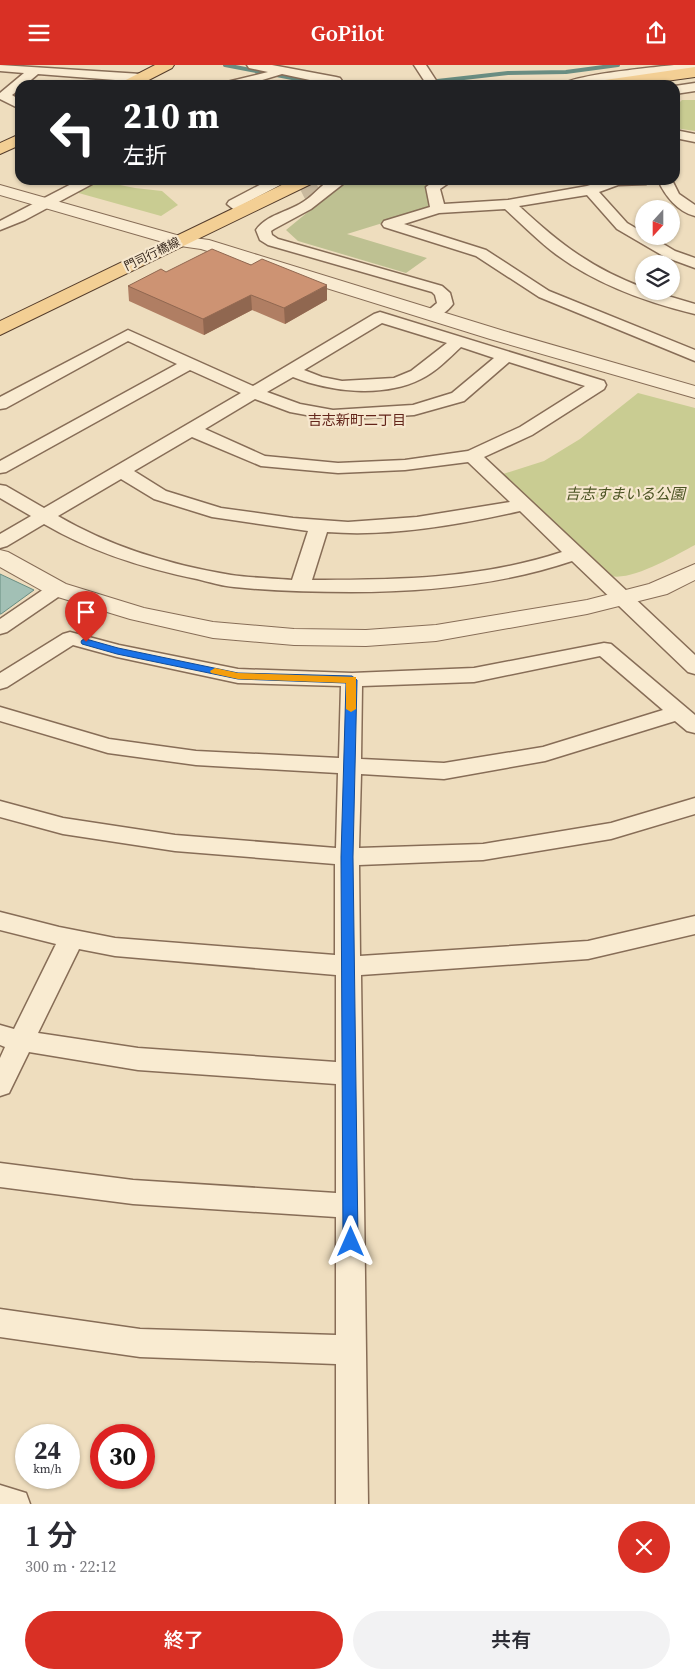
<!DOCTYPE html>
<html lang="ja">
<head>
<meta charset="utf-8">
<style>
	body { margin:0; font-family:"Source Serif 4","Noto Sans JP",serif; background:#f2f2f3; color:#2b2b33; height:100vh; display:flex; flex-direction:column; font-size:19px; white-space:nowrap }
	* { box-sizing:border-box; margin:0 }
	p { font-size:16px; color:#7c7c81 }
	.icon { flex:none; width:28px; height:28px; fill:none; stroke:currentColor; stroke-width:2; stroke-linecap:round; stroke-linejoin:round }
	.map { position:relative; height:1439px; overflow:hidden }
	.panel { display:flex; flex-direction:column; background:#fff; flex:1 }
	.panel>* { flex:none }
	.guide { position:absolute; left:15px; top:15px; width:665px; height:105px; border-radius:15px; box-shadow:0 1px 4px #0004; background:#202124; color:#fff; overflow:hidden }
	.needle { width:32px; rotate:201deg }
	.buttons { position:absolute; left:635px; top:135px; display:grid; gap:10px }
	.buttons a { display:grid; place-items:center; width:45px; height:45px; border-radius:50%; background:#fff; box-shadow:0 1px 4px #0004; font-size:25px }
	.speed { position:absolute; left:15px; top:1359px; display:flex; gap:10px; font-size:25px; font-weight:700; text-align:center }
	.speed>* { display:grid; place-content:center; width:65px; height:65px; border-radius:50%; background:#fff; box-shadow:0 1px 4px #0004; line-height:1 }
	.speed small { font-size:12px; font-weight:400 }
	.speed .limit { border:8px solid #d22; background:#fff; color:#111 }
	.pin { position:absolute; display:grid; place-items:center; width:42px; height:42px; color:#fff; margin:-51px -21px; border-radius:50% 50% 50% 0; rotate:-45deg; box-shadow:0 0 5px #0007 }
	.pin .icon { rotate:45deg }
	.me { position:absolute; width:55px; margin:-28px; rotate:0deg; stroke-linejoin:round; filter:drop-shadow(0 0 4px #0008) }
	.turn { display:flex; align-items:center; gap:18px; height:105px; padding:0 25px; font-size:22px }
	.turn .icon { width:65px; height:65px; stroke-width:2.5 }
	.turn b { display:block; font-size:35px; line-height:42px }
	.round { display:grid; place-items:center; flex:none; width:52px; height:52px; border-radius:26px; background:#f2f2f3 }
	.headline { display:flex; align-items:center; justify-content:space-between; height:85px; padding:0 25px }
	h1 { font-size:30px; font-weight:600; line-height:38px }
	.button { display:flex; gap:10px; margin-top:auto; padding:10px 25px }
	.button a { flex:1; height:58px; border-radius:30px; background:#d93025; color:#fff; font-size:20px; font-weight:600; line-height:58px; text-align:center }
	.button a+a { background:#f2f2f3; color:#2b2b33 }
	header { display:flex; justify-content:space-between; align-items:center; height:65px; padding:0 25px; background:#d93025; color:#fff; font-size:22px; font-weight:600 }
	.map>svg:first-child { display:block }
	.green { fill:#c9cc92 }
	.cemetery { fill:#bec192 }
	.water { fill:#a2c0b5; stroke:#698d82 }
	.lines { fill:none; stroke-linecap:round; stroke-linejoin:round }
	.stream { stroke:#698d82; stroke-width:4 }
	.primary-tunnel { stroke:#c9b99e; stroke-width:17; stroke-dasharray:17 9; stroke-linecap:butt }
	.minor-casing { stroke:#876d57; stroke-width:3 }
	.tertiary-casing { stroke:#876d57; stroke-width:2 }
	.primary-casing { stroke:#543c2b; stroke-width:2 }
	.minor { fill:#f9ebd1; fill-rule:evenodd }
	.tertiary { fill:#f9ebd1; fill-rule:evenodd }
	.primary { fill:#f3cf94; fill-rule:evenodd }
	.wall { fill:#b07e63 }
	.shaded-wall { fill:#906750 }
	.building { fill:#cd9373; stroke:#906750 }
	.route { fill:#1a73e8; stroke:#114b97 }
	.slow { fill:#f59e0b }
	.labels { text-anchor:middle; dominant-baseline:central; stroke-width:4.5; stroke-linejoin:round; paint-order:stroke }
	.far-street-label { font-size:12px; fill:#36271c; stroke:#f6e7ce }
	.far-neighbourhood-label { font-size:14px; fill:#63251a; stroke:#f6e7ce }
	.park-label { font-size:15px; font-style:italic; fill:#4a5322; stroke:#f6e7ce }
</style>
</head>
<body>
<header><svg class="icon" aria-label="menu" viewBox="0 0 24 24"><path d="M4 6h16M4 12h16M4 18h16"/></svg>GoPilot<svg class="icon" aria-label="share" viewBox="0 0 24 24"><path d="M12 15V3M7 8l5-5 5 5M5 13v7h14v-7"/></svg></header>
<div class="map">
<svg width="695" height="1439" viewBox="0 0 695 1439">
	<rect width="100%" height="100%" fill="#eeddbe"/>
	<!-- green -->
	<g class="green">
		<path d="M682,35H695V66L675,63V42Z"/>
		<path d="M95,115L135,123L162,126L178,140L161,151L75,127Z"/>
		<path d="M638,328L695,343V480C676,490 632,516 611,511L503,409L544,396L580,374Z"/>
	</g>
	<!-- cemetery -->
	<path class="cemetery" d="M351,115H437L426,121L431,140L428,144L347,169L427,193L406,208L298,176L286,165L342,119Z"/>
	<!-- water -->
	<path class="water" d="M0,509L34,525L1,549H0Z"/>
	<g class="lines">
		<!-- stream -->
		<g class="stream">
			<path d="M225,0L313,17L348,20"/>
			<path d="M402,20L508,8L566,7L618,0"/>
		</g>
		<!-- primary-tunnel -->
		<path class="primary-tunnel" d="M303,130L333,115"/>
		<!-- minor casing -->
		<g class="minor-casing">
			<g id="minor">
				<path d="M0,0L141,9L147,13L141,17L38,9L25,20H20V24L12,30L20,35V44L0,34V28L24,8L0,6Z"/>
				<path d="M247,0H272L336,12L340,13L345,20H333L282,9L246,20H225L227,17L268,7L249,3Z"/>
				<path d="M414,0H426L439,20H427Z"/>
				<path d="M674,0H695V5L621,14L626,20H612L608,16L588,20H562C570,10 656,2 674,0Z"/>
				<path d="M695,18V26L675,29V21Z"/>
				<path d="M675,65L695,69V77L675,73Z"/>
				<path d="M79,115H96L94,118L25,155L0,165V156Z"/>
				<path d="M269,115H286L284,118L244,139L249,144L247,147H237L227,139L229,136Z"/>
				<path d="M330,115H348L311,144L274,164L271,166L272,170L278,174L442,221L450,228L453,239C447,247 437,255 426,252L424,249L437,238L435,230L432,227L268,180L260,175L256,165C266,150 288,147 303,137C313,131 320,121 330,115Z"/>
				<path d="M436,115H453L440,124L444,139L508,135L587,121L606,115H653L646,119L618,120L599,127L627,158L644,168V171H650L675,186L695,193V203L665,192L617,164L587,130L519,141C560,179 591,203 644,223V226H651L695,239V249C646,237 598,220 557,190C538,176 522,159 505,144L439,148L404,159L486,185L549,226L695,285V296L539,232L476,191L384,162L382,159L384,156L430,142L426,122Z"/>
				<path d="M658,115H672L679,129L695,140V151C678,147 665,131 658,115Z"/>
				<path d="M380,247L604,316L606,320L604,324L532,370L484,392L695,590V609L688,607L572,496C501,520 426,527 351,527C312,527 273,526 234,522C222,521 209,517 197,514C143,503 92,487 44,459L7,481L0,483V469L31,451L0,433V420L6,421L44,443L241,328L190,305L6,407L0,408V396L177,299L128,276L6,343L0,344V332L128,265L253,321L374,249ZM382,258L447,278L411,306L394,313L342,316L322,312L304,305ZM461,282L494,293L452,328L413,340L333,345L300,339L267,327L293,312C330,327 384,333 421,314C436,307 449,293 461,282ZM509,297L585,321L520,362L468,386L405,395L338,398L265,391L205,364L255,334L290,347L333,355L414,350L464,336ZM192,372L261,401L338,408L405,405L468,397L510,437L417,452L348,457L293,453L221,443L166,426L134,406ZM121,414L154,434L212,452L308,466L292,515C272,513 251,513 231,510C171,500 111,482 58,451ZM520,446L562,487C480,514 397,515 312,515L327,467C390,472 458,460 520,446Z"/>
				<path d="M57,518L64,520L67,524L64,528L7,567L0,569V554L50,520Z"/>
				<path d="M70,567L119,580L238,604L352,608L474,603L604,578L611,579L695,650V668L687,666L675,656L545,696L444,714L361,709L359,783L483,779L611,758L695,733V749L611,774L483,795L359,800L360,891L588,876L695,851V869L588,894L361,910L368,1439H336V1299L140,1292L0,1272V1244L140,1264L336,1270V1152L133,1139L0,1122V1098L133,1115L336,1128V1019L138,1005L29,987L9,1028L0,1031V993L5,982L0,980V960L14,964L56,879L0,865V847L59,862L115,873L335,890V799L175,786L63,769L0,752V736L63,753L175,770L336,783L338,708L196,700L108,688L0,656V642L109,674L196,686L339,693L341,621L238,618L117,592L73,580L7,622L0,624V608L63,569ZM600,591L663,645L543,682L444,698L361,694L362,621L474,617ZM79,884L115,891L336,910V997L138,983L38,968Z"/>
				<path d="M0,1420L26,1428L30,1439H0Z"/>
			</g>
		</g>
		<!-- tertiary casing -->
		<g class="tertiary-casing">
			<g id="tertiary">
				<path d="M0,120L180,171L209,175L504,266L695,321V333L490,274L201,184L173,180L0,130Z"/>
				<path d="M0,485L8,487L66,519L144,543L213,557L294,564L366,565L436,560L587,535L649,519L695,499V515L667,529L587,549L436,576L366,581L294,580L213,573L130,554L48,529L0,502Z"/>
			</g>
		</g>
		<!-- primary casing -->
		<g class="primary-casing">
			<g id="primary">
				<path d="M155,0H174L172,3L139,20H119L122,17Z"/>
				<path d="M695,2V12L637,20H597L600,17L605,15Z"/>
				<path d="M20,69V80L0,89V78Z"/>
				<path d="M292,115H313L311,119L0,270V256Z"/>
			</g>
		</g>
		<!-- minor -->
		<use href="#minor" class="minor"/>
		<!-- tertiary -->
		<use href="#tertiary" class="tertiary"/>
		<!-- primary -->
		<use href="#primary" class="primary"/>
	</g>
	<!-- wall -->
	<path class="wall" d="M166,207L327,235L285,259L252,245L204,270L129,236L128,221Z"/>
	<!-- shaded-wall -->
	<g class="shaded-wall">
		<path d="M327,220V235L285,259L284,243Z"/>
		<path d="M251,230L252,245L204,270L203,254Z"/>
	</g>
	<!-- building -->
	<path class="building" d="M212,184L251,200L262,194L327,220L284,243L251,230L203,254L128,221L161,204L166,207Z"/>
	<!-- route -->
	<path class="route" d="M86,574L118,583L238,608L352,611L357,615L353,792L358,1177L356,1181L351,1183L345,1181L343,1177L341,792L346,618L238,614L117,589L82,579L81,577L82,575Z"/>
	<!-- slow -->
	<path class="slow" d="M215,603L238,608L356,612V644L351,647L346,644V618L238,614L211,608L210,606Z"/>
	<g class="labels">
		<!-- far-street labels -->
		<g class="far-street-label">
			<text transform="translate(152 189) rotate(-26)">門司行橋線</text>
		</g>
		<!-- far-neighbourhood labels -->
		<g class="far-neighbourhood-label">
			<text x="357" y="355">吉志新町二丁目</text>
		</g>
		<!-- park labels -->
		<g class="park-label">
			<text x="625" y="428">吉志すまいる公園</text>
		</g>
	</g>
</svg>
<div class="buttons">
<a><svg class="needle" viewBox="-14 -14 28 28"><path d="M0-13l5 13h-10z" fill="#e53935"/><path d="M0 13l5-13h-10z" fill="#7c7c81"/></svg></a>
<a><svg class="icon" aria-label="layers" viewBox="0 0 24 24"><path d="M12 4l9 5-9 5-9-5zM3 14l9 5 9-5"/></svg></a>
</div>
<div class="speed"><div>24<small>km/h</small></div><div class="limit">30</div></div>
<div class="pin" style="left:86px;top:577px;background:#d93025"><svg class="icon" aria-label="arrive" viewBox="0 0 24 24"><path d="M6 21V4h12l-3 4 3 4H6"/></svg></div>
<svg class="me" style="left:351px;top:1177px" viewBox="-20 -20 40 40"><path d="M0-17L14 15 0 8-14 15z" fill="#1a73e8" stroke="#fff" stroke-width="4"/></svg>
<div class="guide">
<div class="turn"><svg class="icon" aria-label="left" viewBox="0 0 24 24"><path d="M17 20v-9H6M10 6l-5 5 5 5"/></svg><div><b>210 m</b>左折</div></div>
</div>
</div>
<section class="panel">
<div class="headline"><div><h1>1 分</h1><p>300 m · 22:12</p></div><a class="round" style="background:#d93025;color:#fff"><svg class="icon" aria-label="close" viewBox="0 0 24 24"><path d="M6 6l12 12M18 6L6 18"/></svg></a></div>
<div class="button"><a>終了</a><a>共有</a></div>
</section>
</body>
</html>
